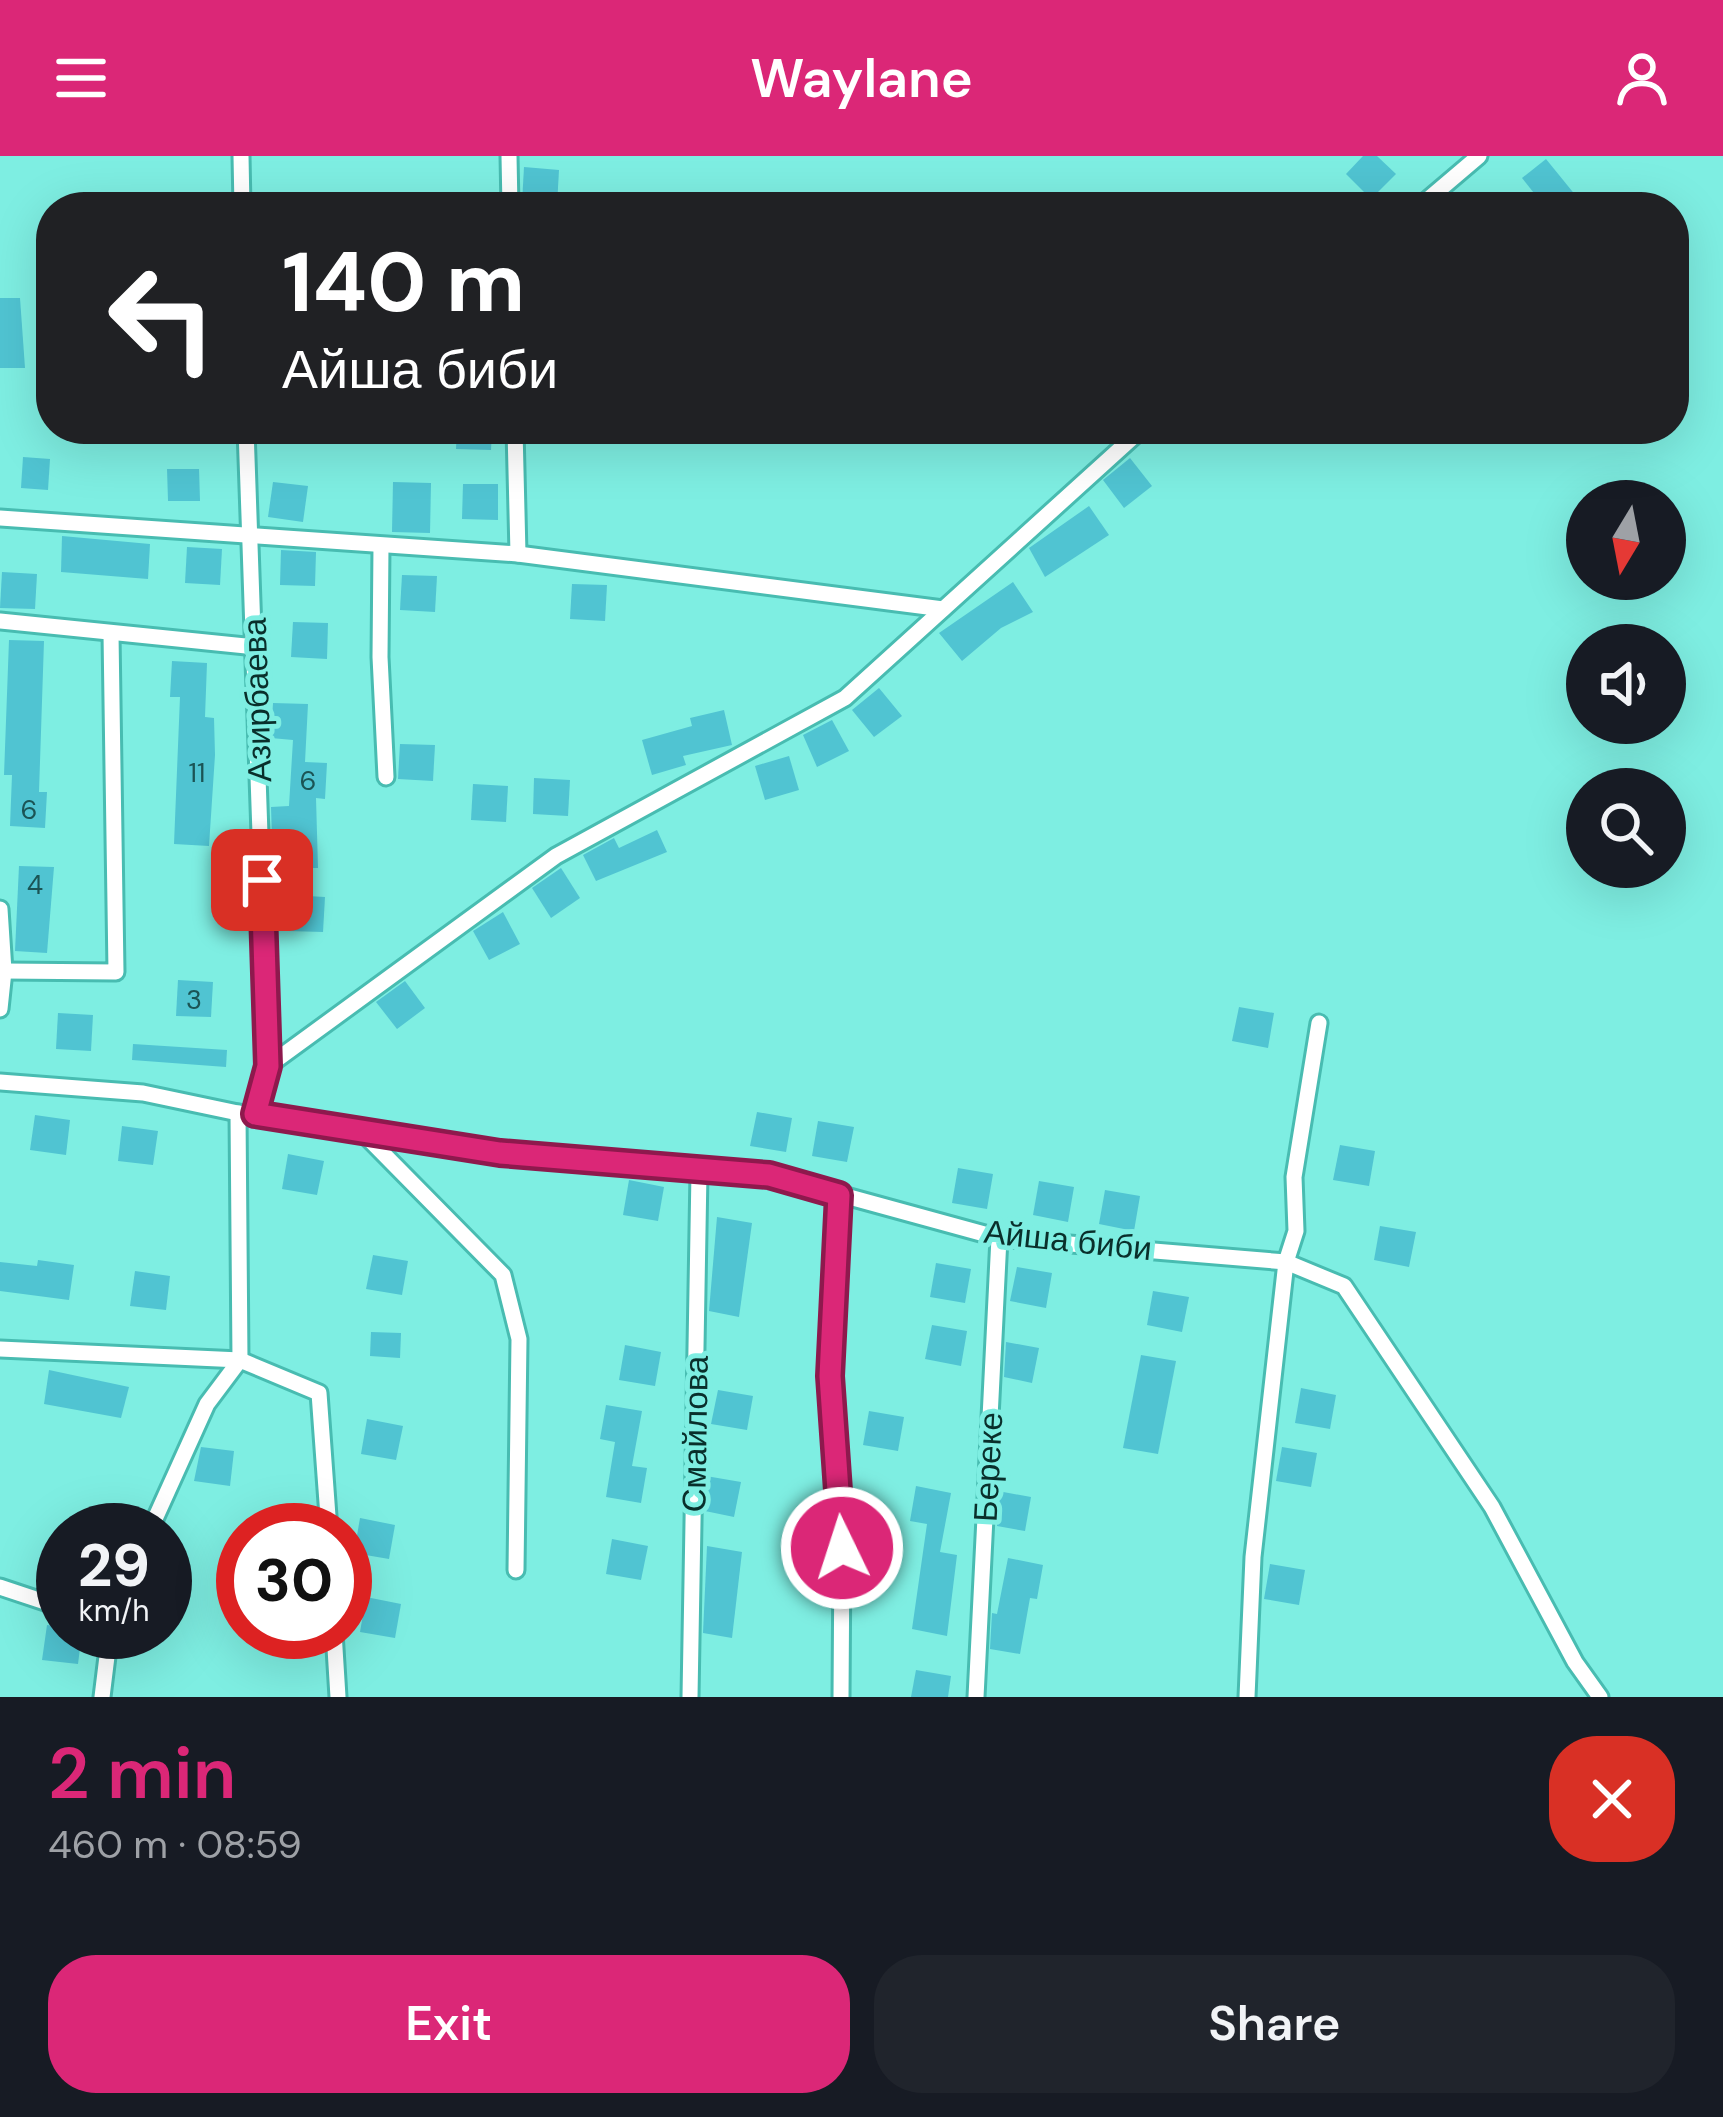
<!DOCTYPE html>
<html lang="en">
<head>
<meta charset="utf-8">
<style>
	body { margin:0; font-family:"DM Sans",sans-serif; background:#20242c; color:#f1f3f6; height:100vh; display:flex; flex-direction:column; font-size:45px; white-space:nowrap }
	* { box-sizing:border-box; margin:0 }
	p { font-size:39px; color:#9ea1a6 }
	.icon { flex:none; width:66px; height:66px; fill:none; stroke:currentColor; stroke-width:2; stroke-linecap:round; stroke-linejoin:round }
	.map { position:relative; height:1541px; overflow:hidden }
	.details { display:flex; flex-direction:column; background:#171b24; flex:1 }
	.details>* { flex:none }
	.top-card { position:absolute; left:36px; top:36px; width:1653px; height:252px; border-radius:48px; box-shadow:0 12px 48px #0002; background:#202124; color:#fff; overflow:hidden }
	.needle { width:78px; rotate:190deg }
	.fabs { position:absolute; left:1566px; top:324px; display:grid; gap:24px }
	.fabs a { display:grid; place-items:center; width:120px; height:120px; border-radius:50%; background:#171b24; box-shadow:0 12px 48px #0002; font-size:60px }
	.speed { position:absolute; left:36px; top:1347px; display:flex; gap:24px; font-size:60px; font-weight:700; text-align:center }
	.speed>* { display:grid; place-content:center; width:156px; height:156px; border-radius:50%; background:#171b24; box-shadow:0 12px 48px #0002; line-height:1 }
	.speed small { font-size:30px; font-weight:400 }
	.speed .limit { border:18px solid #d22; background:#fff; color:#111 }
	.pin { position:absolute; display:grid; place-items:center; width:102px; height:102px; color:#fff; margin:-51px; border-radius:24px; box-shadow:0 6px 18px #0006 }
	.me { position:absolute; width:132px; margin:-66px; rotate:356deg; stroke-linejoin:round; filter:drop-shadow(0 0 9px #0008) }
	.turn { display:flex; align-items:center; gap:42px; height:252px; padding:0 48px; font-size:54px }
	.turn .icon { width:156px; height:156px; stroke-width:2.5 }
	.turn b { display:block; font-size:84px; line-height:102px }
	.round { display:grid; place-items:center; flex:none; width:126px; height:126px; border-radius:48px; background:#20242c }
	.headline { display:flex; align-items:center; justify-content:space-between; height:204px; padding:0 48px }
	h1 { font-size:72px; font-weight:600; line-height:90px; color:#db2777 }
	.primary-button { display:flex; gap:24px; margin-top:auto; padding:24px 48px }
	.primary-button a { flex:1; height:138px; border-radius:48px; background:#db2777; color:#fff; font-size:48px; font-weight:600; line-height:138px; text-align:center }
	.primary-button a+a { background:#20242c; color:#f1f3f6 }
	header { display:flex; justify-content:space-between; align-items:center; height:156px; padding:0 48px; background:#db2777; color:#fff; font-size:54px; font-weight:600 }
	.map>svg:first-child { display:block }
	.building { fill:#50c4d2 }
	.lines { fill:none; stroke-linecap:round; stroke-linejoin:round }
	.minor-casing { stroke:#48bcb1; stroke-width:21 }
	.minor { stroke:#fff; stroke-width:15 }
	.route-casing { stroke:#8e194d; stroke-width:30 }
	.route { stroke:#db2777; stroke-width:21 }
	.labels { text-anchor:middle; dominant-baseline:central; stroke-width:10; stroke-linejoin:round; paint-order:stroke }
	.number-label { font-size:27px; fill:#1b5455 }
	.street-label { font-size:33px; fill:#092f2b; stroke:#7eeee2 }
</style>
</head>
<body>
<header><svg class="icon" aria-label="menu" viewBox="0 0 24 24"><path d="M4 6h16M4 12h16M4 18h16"/></svg>Waylane<svg class="icon" aria-label="person" viewBox="0 0 24 24"><circle cx="12" cy="8" r="4"/><path d="M4 21q1-7 8-7t8 7"/></svg></header>
<div class="map">
<svg width="1723" height="1541" viewBox="0 0 1723 1541">
	<rect width="100%" height="100%" fill="#7eeee2"/>
	<!-- building -->
	<g class="building">
		<path d="M1363,0H1377L1396,18L1371,43L1346,18Z"/>
		<path d="M1546,3L1585,51H1545L1522,22Z"/>
		<path d="M524,11L559,14L557,49L522,47Z"/>
		<path d="M0,142H20L25,212H0Z"/>
		<path d="M457,273H492L491,294L456,293Z"/>
		<path d="M23,301L50,303L48,334L21,332Z"/>
		<path d="M1130,302L1152,330L1124,352L1103,324Z"/>
		<path d="M167,313H199L200,345H168Z"/>
		<path d="M273,326L308,330L303,366L268,361Z"/>
		<path d="M393,326L431,327L430,377L392,376Z"/>
		<path d="M463,328H498V364L462,363Z"/>
		<path d="M1089,350L1109,379L1045,421L1029,392Z"/>
		<path d="M62,380L150,388L148,423L61,416Z"/>
		<path d="M187,391L222,393L220,429L185,427Z"/>
		<path d="M281,394L316,396L315,430L280,429Z"/>
		<path d="M2,416L37,418L35,453L0,452Z"/>
		<path d="M402,419L437,420L435,456L400,454Z"/>
		<path d="M1013,426L1033,456L1001,472L962,505L939,477Z"/>
		<path d="M572,428L607,429L605,465L570,463Z"/>
		<path d="M293,466L328,467L327,503L291,501Z"/>
		<path d="M9,484L44,485L39,636H47L45,672L10,670L12,619H4Z"/>
		<path d="M172,505L207,507L205,561L214,562L215,599L209,690L174,688L180,541H170Z"/>
		<path d="M879,532L902,560L874,581L852,554Z"/>
		<path d="M273,547L308,548L305,606L327,607L325,643L316,642L318,712H284L283,681L272,682L271,651L289,650L293,584L271,582Z"/>
		<path d="M724,554L732,589L683,600L686,609L652,619L642,584L692,570L690,562Z"/>
		<path d="M832,564L849,595L817,611L803,579Z"/>
		<path d="M400,588L435,589L433,625L398,623Z"/>
		<path d="M789,600L799,634L765,644L755,610Z"/>
		<path d="M534,622L570,624L568,660L533,658Z"/>
		<path d="M473,628L508,630L506,666L471,664Z"/>
		<path d="M657,674L667,696L596,725L583,699L614,682L619,692Z"/>
		<path d="M19,710L54,711L47,797L15,795Z"/>
		<path d="M561,712L580,742L551,762L532,732Z"/>
		<path d="M290,739L325,741L323,776L288,775Z"/>
		<path d="M503,756L520,788L489,804L473,775Z"/>
		<path d="M178,824L213,826L211,861L176,860Z"/>
		<path d="M405,825L425,852L397,873L376,846Z"/>
		<path d="M1239,851L1274,857L1268,892L1232,885Z"/>
		<path d="M58,857L93,859L91,895L56,893Z"/>
		<path d="M133,888L227,894L226,911L132,904Z"/>
		<path d="M757,956L792,962L786,996L750,990Z"/>
		<path d="M35,959L70,964L66,999L30,994Z"/>
		<path d="M818,965L854,971L847,1006L812,1000Z"/>
		<path d="M122,970L158,975L153,1009L118,1005Z"/>
		<path d="M1340,989L1375,995L1369,1030L1333,1024Z"/>
		<path d="M288,998L324,1005L317,1039L282,1033Z"/>
		<path d="M958,1012L993,1018L987,1053L952,1047Z"/>
		<path d="M629,1024L664,1031L658,1065L623,1059Z"/>
		<path d="M1039,1025L1074,1031L1068,1066L1033,1059Z"/>
		<path d="M1105,1034L1140,1040L1134,1075L1099,1068Z"/>
		<path d="M717,1061L752,1067L739,1161L709,1155Z"/>
		<path d="M1380,1070L1416,1076L1409,1111L1374,1104Z"/>
		<path d="M373,1099L408,1105L402,1139L366,1133Z"/>
		<path d="M38,1104L74,1109L69,1144L0,1135V1106L37,1110Z"/>
		<path d="M936,1107L971,1113L965,1147L930,1141Z"/>
		<path d="M1017,1111L1052,1117L1046,1152L1010,1145Z"/>
		<path d="M135,1115L170,1120L166,1154L130,1150Z"/>
		<path d="M1153,1135L1189,1141L1182,1176L1147,1169Z"/>
		<path d="M932,1169L967,1175L961,1210L925,1203Z"/>
		<path d="M371,1176L401,1177L400,1202L370,1200Z"/>
		<path d="M1006,1186L1039,1192L1032,1227L1004,1221Z"/>
		<path d="M625,1189L661,1196L655,1230L619,1224Z"/>
		<path d="M1141,1199L1176,1205L1158,1298L1123,1292Z"/>
		<path d="M49,1214L129,1231L121,1262L44,1248Z"/>
		<path d="M1301,1232L1336,1239L1330,1273L1295,1267Z"/>
		<path d="M718,1234L753,1240L747,1274L711,1268Z"/>
		<path d="M606,1249L642,1255L632,1310L647,1312L641,1347L606,1341L615,1286L600,1283Z"/>
		<path d="M869,1255L904,1261L898,1295L863,1289Z"/>
		<path d="M367,1263L403,1270L396,1304L361,1298Z"/>
		<path d="M201,1291L234,1295L230,1330L194,1325Z"/>
		<path d="M1282,1291L1317,1297L1311,1331L1276,1325Z"/>
		<path d="M706,1320L741,1326L734,1361L705,1355Z"/>
		<path d="M916,1330L951,1337L940,1396L957,1399L947,1480L912,1473L927,1368L910,1365Z"/>
		<path d="M998,1335L1031,1341L1025,1375L997,1370Z"/>
		<path d="M360,1362L395,1369L389,1403L354,1397Z"/>
		<path d="M612,1383L648,1390L641,1424L606,1418Z"/>
		<path d="M707,1390L742,1396L732,1482L703,1477Z"/>
		<path d="M1008,1402L1043,1409L1037,1443L1030,1442L1020,1498L990,1493L992,1457L997,1458Z"/>
		<path d="M1270,1408L1305,1414L1299,1449L1264,1443Z"/>
		<path d="M366,1441L401,1448L395,1482L360,1476Z"/>
		<path d="M47,1469L63,1471V1476H82L78,1508L42,1504Z"/>
		<path d="M916,1514L951,1520L948,1541H911Z"/>
	</g>
	<g class="lines">
		<!-- minor casing -->
		<g class="minor-casing">
			<g id="minor">
				<path d="M241,0L242,51"/>
				<path d="M509,0L510,51"/>
				<path d="M1419,51L1479,0"/>
				<path d="M246,273L268,910L255,958"/>
				<path d="M515,273L518,398"/>
				<path d="M0,362L518,398L943,453"/>
				<path d="M381,390L380,501L386,621"/>
				<path d="M0,465L256,491"/>
				<path d="M0,753L4,815L0,853"/>
				<path d="M4,815L116,816L111,478"/>
				<path d="M268,910L556,700L845,542L1142,273"/>
				<path d="M0,926L143,937L238,957L500,997L769,1019L999,1082L1286,1106L1344,1130L1492,1351L1575,1506L1600,1541"/>
				<path d="M362,976L503,1119L519,1183L516,1414"/>
				<path d="M839,1039L830,1220L842,1392L841,1541"/>
				<path d="M0,1193L240,1204L319,1237L329,1374"/>
				<path d="M150,1374L207,1248L240,1204L238,957"/>
				<path d="M0,1431L63,1452"/>
				<path d="M334,1476L338,1541"/>
				<path d="M102,1541L110,1476"/>
				<path d="M690,1541L699,1016"/>
				<path d="M976,1541L999,1082"/>
				<path d="M1247,1541L1253,1401L1286,1106L1296,1075L1294,1021L1319,867"/>
			</g>
		</g>
		<!-- minor -->
		<use href="#minor" class="minor"/>
	</g>
	<g class="lines">
		<!-- route casing -->
		<g class="route-casing">
			<path id="route" d="M262,724L268,910L255,958L500,997L769,1019L839,1039L830,1220L842,1392"/>
		</g>
		<!-- route -->
		<use href="#route" class="route"/>
	</g>
	<g class="labels">
		<!-- number labels -->
		<g class="number-label">
			<text x="197" y="616">11</text>
			<text x="308" y="624">6</text>
			<text x="29" y="653">6</text>
			<text x="35" y="728">4</text>
			<text x="194" y="843">3</text>
		</g>
		<!-- street labels -->
		<g class="street-label">
			<text transform="translate(257 544) rotate(-92)">Азирбаева</text>
			<text transform="translate(1068 1084) rotate(6)">Айша биби</text>
			<text transform="translate(695 1278) rotate(-89)">Смайлова</text>
			<text transform="translate(988 1311) rotate(-87)">Береке</text>
		</g>
	</g>
</svg>
<div class="fabs">
<a><svg class="needle" viewBox="-14 -14 28 28"><path d="M0-13l5 13h-10z" fill="#e53935"/><path d="M0 13l5-13h-10z" fill="#9ea1a6"/></svg></a>
<a><svg class="icon" aria-label="sound" viewBox="0 0 24 24"><path d="M4 9h4l5-4v14l-5-4H4zM17 9q2 3 0 6"/></svg></a>
<a><svg class="icon" aria-label="search" viewBox="0 0 24 24"><circle cx="10" cy="10" r="6"/><path d="M15 15l6 6"/></svg></a>
</div>
<div class="speed"><div>29<small>km/h</small></div><div class="limit">30</div></div>
<div class="pin" style="left:262px;top:724px;background:#d93025"><svg class="icon" aria-label="arrive" viewBox="0 0 24 24"><path d="M6 21V4h12l-3 4 3 4H6"/></svg></div>
<svg class="me" style="left:842px;top:1392px" viewBox="-20 -20 40 40"><circle r="17" fill="#db2777" stroke="#fff" stroke-width="3"/><path d="M0-11L8 9 0 5-8 9z" fill="#fff"/></svg>
<div class="top-card">
<div class="turn"><svg class="icon" aria-label="left" viewBox="0 0 24 24"><path d="M17 20v-9H6M10 6l-5 5 5 5"/></svg><div><b>140 m</b>Айша биби</div></div>
</div>
</div>
<section class="details">
<div class="headline"><div><h1>2 min</h1><p>460 m · 08:59</p></div><a class="round" style="background:#d93025;color:#fff"><svg class="icon" aria-label="close" viewBox="0 0 24 24"><path d="M6 6l12 12M18 6L6 18"/></svg></a></div>
<div class="primary-button"><a>Exit</a><a>Share</a></div>
</section>
</body>
</html>
